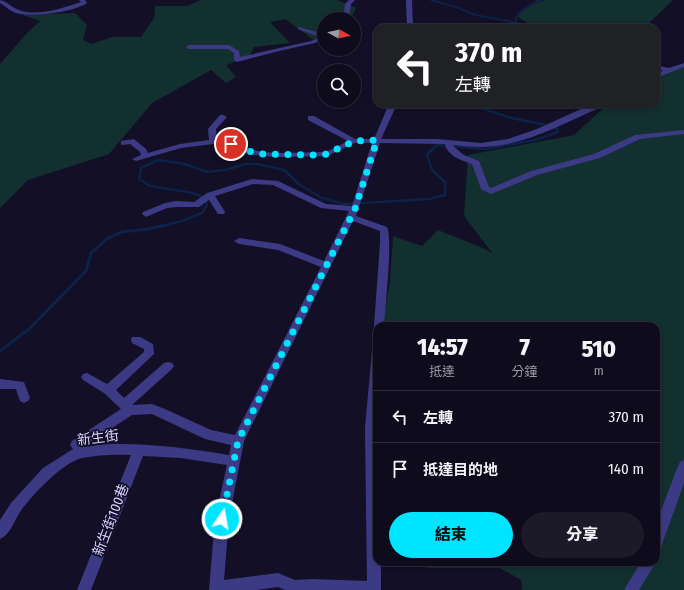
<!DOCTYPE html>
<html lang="zh-TW">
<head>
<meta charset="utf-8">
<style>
	body { margin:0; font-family:"Fira Sans Condensed","Noto Sans TC",sans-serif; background:#1c1929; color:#f1f3f6; height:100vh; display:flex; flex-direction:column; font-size:15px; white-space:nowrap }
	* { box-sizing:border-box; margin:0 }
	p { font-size:13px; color:#9b9ba3 }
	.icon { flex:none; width:22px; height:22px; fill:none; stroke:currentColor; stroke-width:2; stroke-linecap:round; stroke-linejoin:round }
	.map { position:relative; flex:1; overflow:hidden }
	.drawer { position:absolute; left:373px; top:322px; width:287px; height:244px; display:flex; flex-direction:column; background:#0e0b1c; border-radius:12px; box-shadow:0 2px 6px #0003,0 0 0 1px #2e2b3b }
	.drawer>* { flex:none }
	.guide { position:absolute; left:373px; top:24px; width:287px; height:84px; border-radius:12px; box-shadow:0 2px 6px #0003,0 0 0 1px #2e2b3b; background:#202124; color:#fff; overflow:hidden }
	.needle { width:26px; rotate:98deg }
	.controls { position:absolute; left:317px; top:12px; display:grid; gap:8px }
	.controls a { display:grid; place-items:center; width:44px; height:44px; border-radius:50%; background:#0e0b1c; box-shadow:0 2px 6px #0003,0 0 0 1px #2e2b3b; font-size:20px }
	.pin { position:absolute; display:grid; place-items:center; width:34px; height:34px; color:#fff; margin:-17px; border:2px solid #fff; border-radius:50%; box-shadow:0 1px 4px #0007 }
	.me { position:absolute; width:44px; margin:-22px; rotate:12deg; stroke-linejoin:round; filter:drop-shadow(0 0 3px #0008) }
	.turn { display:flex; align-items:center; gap:14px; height:84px; padding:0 16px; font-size:18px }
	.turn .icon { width:52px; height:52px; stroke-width:2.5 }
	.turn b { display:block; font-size:28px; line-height:34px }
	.eta { display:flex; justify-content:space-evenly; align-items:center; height:68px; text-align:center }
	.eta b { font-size:24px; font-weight:800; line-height:28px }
	.action { display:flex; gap:8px; margin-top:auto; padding:8px 16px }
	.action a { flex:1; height:46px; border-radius:24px; background:#00e5ff; color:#111; font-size:16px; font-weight:800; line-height:46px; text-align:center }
	.action a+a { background:#1c1929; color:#f1f3f6 }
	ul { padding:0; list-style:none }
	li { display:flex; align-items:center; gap:12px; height:52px; padding:0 16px; border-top:1px solid #2e2b3b }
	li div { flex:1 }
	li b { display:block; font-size:15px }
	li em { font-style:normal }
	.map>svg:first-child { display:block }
	.green { fill:#12302f }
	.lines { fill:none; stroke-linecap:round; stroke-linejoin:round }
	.stream-far2 { stroke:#0c2248; stroke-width:2 }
	.stream-far1 { stroke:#0c2248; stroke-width:2.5 }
	.stream { stroke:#0c2248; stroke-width:3 }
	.minor { fill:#3d3a85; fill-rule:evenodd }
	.route { stroke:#00e5ff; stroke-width:7; stroke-dasharray:0 12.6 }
	.labels { text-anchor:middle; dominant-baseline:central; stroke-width:3.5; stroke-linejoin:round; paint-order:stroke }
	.near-street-label { font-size:14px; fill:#d9d4ff; stroke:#130f26 }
</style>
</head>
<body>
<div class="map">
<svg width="684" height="590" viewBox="0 0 684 590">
	<rect width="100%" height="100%" fill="#130f26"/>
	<!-- green -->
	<g class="green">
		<path d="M201,0H337L356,8L351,19H324V36L314,40L285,19L270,22L290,43L254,47L249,57L226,65L236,77L226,83L211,70L152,103L109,154L28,180L0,208V64L28,32L40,21L23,15L75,13L87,25L83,40L91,44L112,37H141L154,18L155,6H187Z"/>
		<path d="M537,0H673L644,28H535L517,16Z"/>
		<path d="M684,65V590H522L521,580L500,568H429L395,562H656V326H382L390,281L393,236L422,246L438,230L485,249L493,254L464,216L468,155L574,135L608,104H656V75Z"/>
	</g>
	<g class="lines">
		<!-- stream-far2 -->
		<g class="stream-far2">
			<path d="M431,0L456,7L475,15L518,23L524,28"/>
			<path d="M515,23C516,9 532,5 543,0"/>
		</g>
		<!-- stream-far1 -->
		<path class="stream-far1" d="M162,226L182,221L202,213L207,205L204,198L193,193L150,186L139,179L141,168L158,160L185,164L207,172L225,170L246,164H257L284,170L300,185L322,198L344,204L429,199L445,195V182L432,170L427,154L437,145L486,149L535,140L558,132L557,128L552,126L511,118L469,104"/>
		<!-- stream -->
		<path class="stream" d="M0,351L29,329L86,271L91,253L108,238L122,232L148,229L166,225"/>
		<!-- minor -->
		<g class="minor">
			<path d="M0,0C7,1 12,8 19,10C37,17 63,8 81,2L79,0H85L87,3C74,12 31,18 16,13C10,11 5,6 0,3Z"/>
			<path d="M349,0H355L351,4L349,19H343L345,4Z"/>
			<path d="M406,0H412L413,28H407Z"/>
			<path d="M298,27L324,34V39L315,43L279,51L237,62L234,60V53L228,49H189L186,47L189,45H229L239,51L240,57L311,41L320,37L298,29Z"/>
			<path d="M684,63V67L656,78V74L663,71L656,69V65L669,68Z"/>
			<path d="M389,104H397L381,139H437L481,143L508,139L537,129L592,104H600L597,109C560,125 521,147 481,147C472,147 462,146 453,145L454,147L464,155L479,161L489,187L491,188L531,171L594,154L635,135L684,130V134L640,139L600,158L537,175L491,194L481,189L472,164C463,161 447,156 445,144L380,143L356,216L387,227C393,239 385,308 384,326H377V329L374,326L380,243V231L353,221L244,441L229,519L224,580L278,573L295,580L312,579L367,581L365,428L372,350L373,347L377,346V562H381V590H285L278,587L256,590H209L215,519L227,465L181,458L143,456L91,590H77L131,455C115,454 97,455 82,458C63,462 31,496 20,512C14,521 10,535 0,539V520L11,503L43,468L73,449L70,445L72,441L121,409L104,393L83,380L81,377L83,374L87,373L107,384L144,352V349L132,343L131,340L132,337H140L153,344L154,354L116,390L124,398L164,363L168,362L172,363L174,366L172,369L132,405L152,404L165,409L211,430L235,435L321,267L278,250L239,244L234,241L239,238L280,244L324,261L349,211L321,208L273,185L253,184L215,196L225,212L224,214H218L209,200L199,207H176L167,208L146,217L142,214L143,212L165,203L176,201L194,202L207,193L252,179L278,181L326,204L352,206L372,143H355L327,156L279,157L262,156L245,153L230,146L213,144L181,148L136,161L132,159L141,155L140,152L130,144L121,145V141L134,139L146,149L148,153L180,144L209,140L208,129L220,115H223L227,117L216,129L217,140L234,142L250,149L262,152L279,153L326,152L348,141L308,120V116H314L355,139H374ZM152,414L205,439L231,445L229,455C193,449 157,444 120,444C108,443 95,446 83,447L132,415Z"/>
			<path d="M0,379L24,382L30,398L28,401L24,403L20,401L16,389H0Z"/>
			<path d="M684,460V483L661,547L656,549V524L678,466L680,462Z"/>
			<path d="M641,562H656L639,590H624Z"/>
		</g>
	</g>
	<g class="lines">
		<!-- route -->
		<path class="route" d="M222,519L238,441L355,209L377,140L354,141L327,154L320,155L262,154L248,151L231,144"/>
	</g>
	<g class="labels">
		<!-- near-street labels -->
		<g class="near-street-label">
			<text transform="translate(98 438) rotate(-7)">新生街</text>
			<text transform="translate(111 520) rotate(-69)">新生街100巷</text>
		</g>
	</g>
</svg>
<div class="controls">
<a><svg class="needle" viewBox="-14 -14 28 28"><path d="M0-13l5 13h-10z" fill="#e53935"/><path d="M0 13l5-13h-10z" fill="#9b9ba3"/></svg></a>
<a><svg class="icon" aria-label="search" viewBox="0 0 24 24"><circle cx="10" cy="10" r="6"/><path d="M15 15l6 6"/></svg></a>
</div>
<div class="pin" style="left:231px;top:144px;background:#d93025"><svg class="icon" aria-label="arrive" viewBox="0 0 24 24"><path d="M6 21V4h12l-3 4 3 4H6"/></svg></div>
<svg class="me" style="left:222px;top:519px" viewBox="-20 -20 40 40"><circle r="17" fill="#00e5ff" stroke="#fff" stroke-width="3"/><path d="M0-11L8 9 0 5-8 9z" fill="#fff"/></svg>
<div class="guide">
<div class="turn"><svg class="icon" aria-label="left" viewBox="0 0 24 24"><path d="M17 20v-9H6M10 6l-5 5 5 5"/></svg><div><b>370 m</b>左轉</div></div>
</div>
<section class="drawer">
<div class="eta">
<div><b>14:57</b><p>抵達</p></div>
<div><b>7</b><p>分鐘</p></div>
<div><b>510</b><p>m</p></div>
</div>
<ul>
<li><svg class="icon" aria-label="left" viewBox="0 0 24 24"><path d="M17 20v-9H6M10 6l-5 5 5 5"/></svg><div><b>左轉</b></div><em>370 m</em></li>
<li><svg class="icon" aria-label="arrive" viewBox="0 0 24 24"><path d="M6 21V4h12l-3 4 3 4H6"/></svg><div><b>抵達目的地</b></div><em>140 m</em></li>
</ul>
<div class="action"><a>結束</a><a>分享</a></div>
</section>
</div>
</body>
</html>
